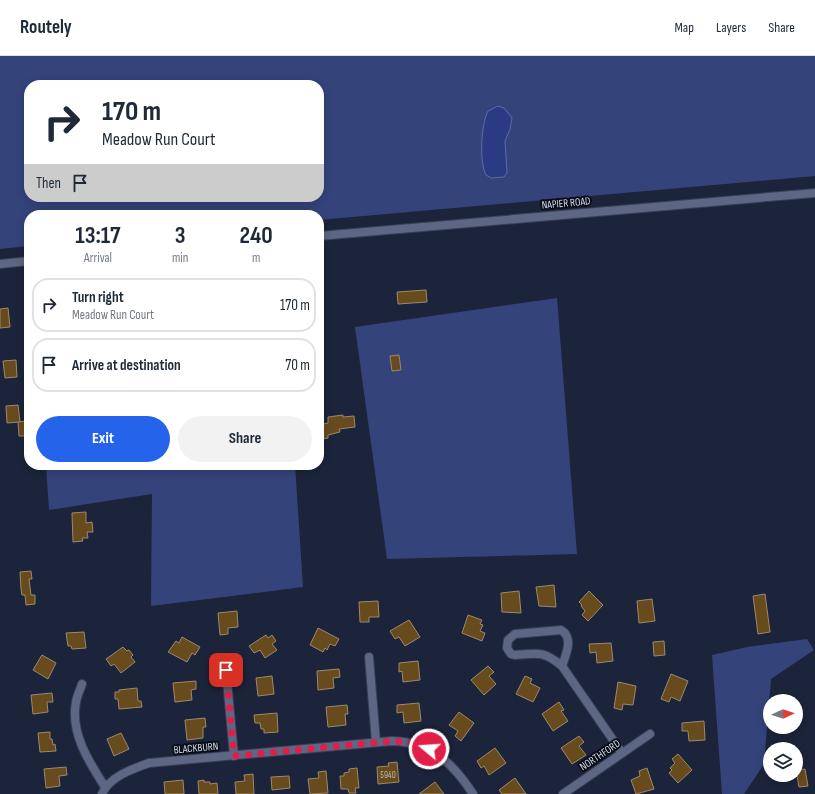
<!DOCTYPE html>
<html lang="en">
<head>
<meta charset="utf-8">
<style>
	body { margin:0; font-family:"Sofia Sans Condensed",sans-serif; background:#f2f2f3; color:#1f2937; height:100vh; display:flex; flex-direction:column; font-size:15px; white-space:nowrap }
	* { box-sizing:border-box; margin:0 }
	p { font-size:13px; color:#747a83 }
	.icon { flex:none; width:22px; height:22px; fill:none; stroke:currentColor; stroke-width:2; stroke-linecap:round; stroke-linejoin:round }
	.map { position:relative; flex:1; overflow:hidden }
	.details { position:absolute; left:24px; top:154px; width:300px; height:260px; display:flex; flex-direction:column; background:#fff; border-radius:16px; box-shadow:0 2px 10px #0003 }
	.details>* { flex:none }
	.hud { position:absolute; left:24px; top:24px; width:300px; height:122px; border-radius:16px; box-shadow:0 2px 10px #0003; background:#fff; color:#1f2937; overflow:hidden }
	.needle { width:26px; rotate:87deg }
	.fabs { position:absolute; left:763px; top:638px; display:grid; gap:8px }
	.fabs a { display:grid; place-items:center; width:40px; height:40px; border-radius:50%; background:#fff; box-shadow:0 2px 10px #0003; font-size:20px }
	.pin { position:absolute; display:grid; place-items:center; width:34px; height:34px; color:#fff; margin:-17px; border-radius:8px; box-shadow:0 2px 6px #0006 }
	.me { position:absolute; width:44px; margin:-22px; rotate:288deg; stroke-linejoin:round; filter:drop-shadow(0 0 3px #0008) }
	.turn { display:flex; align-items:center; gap:14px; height:84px; padding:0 12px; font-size:18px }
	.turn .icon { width:52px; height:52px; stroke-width:2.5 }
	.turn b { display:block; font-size:28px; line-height:34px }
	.then { display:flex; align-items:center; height:38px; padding:0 12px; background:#0003; gap:8px; font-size:15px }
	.eta { display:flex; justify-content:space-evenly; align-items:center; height:68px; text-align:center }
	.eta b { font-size:24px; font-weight:700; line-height:28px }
	.action { display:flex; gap:8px; margin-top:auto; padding:8px 12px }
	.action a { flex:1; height:46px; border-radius:24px; background:#2563eb; color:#fff; font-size:16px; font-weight:700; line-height:46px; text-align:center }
	.action a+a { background:#f2f2f3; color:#1f2937 }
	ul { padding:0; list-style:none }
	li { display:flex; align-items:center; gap:12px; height:54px; margin:0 8px 6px; padding:0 4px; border:2px solid #e0e1e3; border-radius:16px }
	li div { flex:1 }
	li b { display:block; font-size:15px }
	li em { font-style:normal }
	header { display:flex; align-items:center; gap:24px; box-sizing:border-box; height:56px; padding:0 20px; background:#fff; border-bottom:1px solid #e0e1e3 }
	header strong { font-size:19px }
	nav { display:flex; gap:22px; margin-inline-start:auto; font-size:14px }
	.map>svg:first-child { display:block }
	.green { fill:#34447b; fill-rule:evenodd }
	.water { fill:#2a3b83; stroke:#5e6ca3 }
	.building { fill:#684b1d; stroke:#9c886d }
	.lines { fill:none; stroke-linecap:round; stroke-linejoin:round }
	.minor-casing { stroke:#393e53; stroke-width:10 }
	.minor { stroke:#5d6682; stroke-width:8 }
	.route { stroke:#e11d48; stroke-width:7; stroke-dasharray:0 12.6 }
	.labels { text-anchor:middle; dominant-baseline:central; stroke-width:4; stroke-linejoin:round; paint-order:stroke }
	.number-label { font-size:9px; fill:#bbb8b9 }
	.street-label { font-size:11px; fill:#d7dded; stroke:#0a0e18 }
</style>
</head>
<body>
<header>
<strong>Routely</strong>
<nav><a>Map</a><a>Layers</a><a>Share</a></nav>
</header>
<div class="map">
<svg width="815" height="738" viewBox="0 0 815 738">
	<rect width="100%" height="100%" fill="#1c243b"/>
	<!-- green -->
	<g class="green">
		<path d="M0,0H815V120L319,164V159H29V190L0,193ZM29,29H319V141H29Z"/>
		<path d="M557,242L577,498L387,503L355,271Z"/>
		<path d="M46,409H295L303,531L151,550L152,438L49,454Z"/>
		<path d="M807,583L814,594L771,623L764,708L744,738H722L712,599L747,591Z"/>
	</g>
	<!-- water -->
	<path class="water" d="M498,50L504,52L512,62L510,73L505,85L507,117L504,121L491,122L486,119C479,106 481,68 488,55Z"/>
	<!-- building -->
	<g class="building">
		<path d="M426,234L427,246L398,248L397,236Z"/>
		<path d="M8,252L10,271L0,272V253Z"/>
		<path d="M399,299L401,314L392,315L390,300Z"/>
		<path d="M16,304L17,321L5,322L3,305Z"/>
		<path d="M18,349L20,366L7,367L6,350Z"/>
		<path d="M343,359V361L354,360L355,371L339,373L340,376L328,379V382L321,383L319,369L328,367V361Z"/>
		<path d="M26,365V368H28L29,380H19L18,366Z"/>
		<path d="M86,456V467L92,466L93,476H87L88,482H82L83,485L73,486L72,457Z"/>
		<path d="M31,515L32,523H29L31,539H35V548L26,549L25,539H22L21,533L20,516Z"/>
		<path d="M554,529L556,551L539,550L536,531Z"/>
		<path d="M519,535L521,557L502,556L501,537Z"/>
		<path d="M589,535L603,549L588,565L582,559L585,555L581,550L582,549L579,546Z"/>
		<path d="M765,538L770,576L758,578L753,540Z"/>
		<path d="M652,543L655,565L639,567L637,545Z"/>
		<path d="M378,545L379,561H369V566H360L359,546Z"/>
		<path d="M237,555L238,571L228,572V578L220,579L218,557Z"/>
		<path d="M468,559L482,564L480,568L483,569L480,575L485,577L482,585L462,577Z"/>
		<path d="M409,564L420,581L405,590L399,581L395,583L390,575Z"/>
		<path d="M318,572L339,583L335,590L330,588L327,594L325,592L323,596L310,589Z"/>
		<path d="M84,576L86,592L72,593L71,590H68L66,577Z"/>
		<path d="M266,579L268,582L272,579L276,585L272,588L277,594L265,602L260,594L254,597L249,590Z"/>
		<path d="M182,581L200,591L195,599L192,597L187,606L168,596L176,585L179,587Z"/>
		<path d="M664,585L665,599L654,600L653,586Z"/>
		<path d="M611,587L613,605L597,607L596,596L590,597L589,588Z"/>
		<path d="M123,591L127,595L129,594L133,599L131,601L135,606L121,617L114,608L111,610L106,603Z"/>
		<path d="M42,599L56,607L48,623L33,614Z"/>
		<path d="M418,605L420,624L403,626L402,615L399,616V607Z"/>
		<path d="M488,610L494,616L489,620L496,628L484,639L471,624Z"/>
		<path d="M339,613L340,621L333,622L334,632L318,634L317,615Z"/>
		<path d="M671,618L688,625L680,645L671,641L669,646L661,643Z"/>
		<path d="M272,620L274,638L258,640L256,622Z"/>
		<path d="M525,620L532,623L530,627L540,632L533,646L516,638Z"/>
		<path d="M196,625V633L191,634L192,644L175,646L173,627Z"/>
		<path d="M618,626L636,630L633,649L623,648L622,654L614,652Z"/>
		<path d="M137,632L138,645H141L142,651L119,653L118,643H115V636H119V634Z"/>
		<path d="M52,637L53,646H47L48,656L33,658L31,639Z"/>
		<path d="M559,646L564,654L561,655L568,665L553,675L542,658Z"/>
		<path d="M419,647L421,665L404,667L403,656L397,657V649Z"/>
		<path d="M347,649L348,658H345L346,669L328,671L326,651Z"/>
		<path d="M459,656L474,667L461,685L455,680L458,675L449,669Z"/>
		<path d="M277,657L278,676L264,677V673H261L260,667H255L254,659Z"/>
		<path d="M205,662L206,671H203V682L187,684L185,664Z"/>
		<path d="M704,665L705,684L689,685L688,675H682V667Z"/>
		<path d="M50,676V683H52L53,689L55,688L56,695L40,696L38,677Z"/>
		<path d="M121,677L129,693L114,700L107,683Z"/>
		<path d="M579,680L584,686L579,690L586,699L572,708L561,692Z"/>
		<path d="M495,692L506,707L489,719L484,710L481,712L477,705Z"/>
		<path d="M678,698L692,714L678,727L669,717L672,714L670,712L675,707L672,703Z"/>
		<path d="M397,706L399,726L378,728L377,711L389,710L388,707Z"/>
		<path d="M66,711L67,719L59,720L60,730L46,732L44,713Z"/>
		<path d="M357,712L359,732H355L356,737H349L348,733H341L340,720H344V717L349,716V713Z"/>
		<path d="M647,712L654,733L636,738L631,724L640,720L639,715Z"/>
		<path d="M805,713L808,730L799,731L796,714Z"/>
		<path d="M326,715L328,737L310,738L308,723L319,722L318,716Z"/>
		<path d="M253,718L254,738H236L235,726L245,725L244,719Z"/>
		<path d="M289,720L290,732L272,734L271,721Z"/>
		<path d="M515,722L526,738H502L499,734Z"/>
		<path d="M183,724L184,738H165L164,726Z"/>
		<path d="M204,724V726H210V728L217,727L218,738H199L198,725Z"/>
		<path d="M435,726L444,738H419Z"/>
	</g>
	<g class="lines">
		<!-- minor casing -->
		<g class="minor-casing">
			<g id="minor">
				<path d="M319,180L815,137"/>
				<path d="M0,208L29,205"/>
				<path d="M369,601L376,686"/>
				<path d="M562,610C543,595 539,597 515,599L511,598L507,592L508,584L515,578L561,574C574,582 566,598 562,610L622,697"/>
				<path d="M226,614L234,700"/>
				<path d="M82,628C80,634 77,640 76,646C70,677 89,706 105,731"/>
				<path d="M102,738C109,721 132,713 149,707L392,685C431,686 453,707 473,738"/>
				<path d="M563,738L650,678"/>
			</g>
		</g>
		<!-- minor -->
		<use href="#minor" class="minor"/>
	</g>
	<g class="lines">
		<!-- route -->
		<path class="route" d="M226,614L234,700L392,685L409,686L429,693"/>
	</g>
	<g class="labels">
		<!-- number labels -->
		<g class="number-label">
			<text x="388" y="719">5940</text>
		</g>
		<!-- street labels -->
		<g class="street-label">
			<text transform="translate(566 147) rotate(-5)">NAPIER ROAD</text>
			<text transform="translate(196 692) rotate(-5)">BLACKBURN</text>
			<text transform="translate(600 699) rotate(-34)">NORTHFORD</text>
		</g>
	</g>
</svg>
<div class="fabs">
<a><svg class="needle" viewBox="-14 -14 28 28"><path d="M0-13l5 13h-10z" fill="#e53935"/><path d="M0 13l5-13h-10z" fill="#747a83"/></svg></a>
<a><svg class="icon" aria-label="layers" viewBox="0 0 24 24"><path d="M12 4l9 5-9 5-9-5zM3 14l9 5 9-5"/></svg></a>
</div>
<div class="pin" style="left:226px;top:614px;background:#d93025"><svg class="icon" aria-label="arrive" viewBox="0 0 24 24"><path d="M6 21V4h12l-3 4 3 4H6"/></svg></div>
<svg class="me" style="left:429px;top:693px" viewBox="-20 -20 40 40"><circle r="17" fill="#e11d48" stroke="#fff" stroke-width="3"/><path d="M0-11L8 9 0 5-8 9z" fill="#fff"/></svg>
<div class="hud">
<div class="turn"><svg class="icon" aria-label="right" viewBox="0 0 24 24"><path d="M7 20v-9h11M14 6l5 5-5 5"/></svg><div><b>170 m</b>Meadow Run Court</div></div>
<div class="then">Then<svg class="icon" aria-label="arrive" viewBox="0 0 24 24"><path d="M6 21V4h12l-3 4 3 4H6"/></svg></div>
</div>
<section class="details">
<div class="eta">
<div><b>13:17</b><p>Arrival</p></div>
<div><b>3</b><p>min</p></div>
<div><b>240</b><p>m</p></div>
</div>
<ul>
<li><svg class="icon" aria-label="right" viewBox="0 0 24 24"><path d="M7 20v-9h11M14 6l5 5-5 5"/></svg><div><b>Turn right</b><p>Meadow Run Court</p></div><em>170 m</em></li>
<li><svg class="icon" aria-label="arrive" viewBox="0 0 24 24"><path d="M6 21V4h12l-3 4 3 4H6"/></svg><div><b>Arrive at destination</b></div><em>70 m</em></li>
</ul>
<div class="action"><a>Exit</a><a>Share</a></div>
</section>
</div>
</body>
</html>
